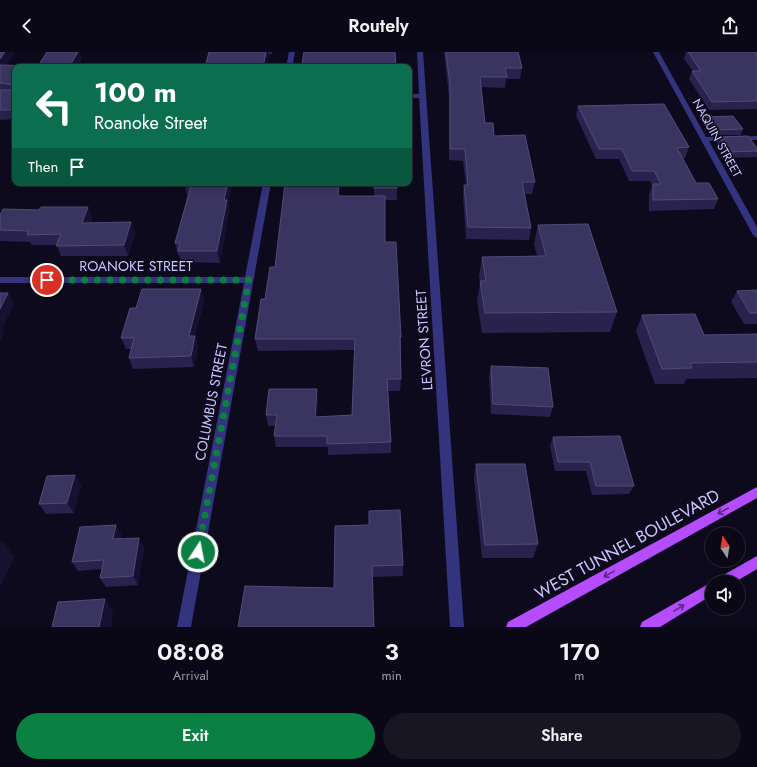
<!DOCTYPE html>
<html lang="en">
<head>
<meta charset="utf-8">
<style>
	body { margin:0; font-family:Jost,sans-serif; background:#181623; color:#f1f3f6; height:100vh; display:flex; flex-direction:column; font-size:15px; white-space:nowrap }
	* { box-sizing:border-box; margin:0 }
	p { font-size:13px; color:#999aa1 }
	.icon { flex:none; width:22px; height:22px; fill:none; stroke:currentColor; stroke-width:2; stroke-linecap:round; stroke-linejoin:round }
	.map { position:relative; height:575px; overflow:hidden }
	.drawer { display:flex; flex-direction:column; background:#0a0816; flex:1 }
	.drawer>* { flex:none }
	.top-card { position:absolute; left:12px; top:12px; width:400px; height:122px; border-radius:8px; box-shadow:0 2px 10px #0003,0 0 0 1px #2a2935; background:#0b6e4f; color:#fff; overflow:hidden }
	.needle { width:26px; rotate:348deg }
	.buttons { position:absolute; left:705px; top:475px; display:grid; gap:8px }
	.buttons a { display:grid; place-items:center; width:40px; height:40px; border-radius:50%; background:#0a0816; box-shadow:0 2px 10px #0003,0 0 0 1px #2a2935; font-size:20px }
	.pin { position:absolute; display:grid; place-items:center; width:34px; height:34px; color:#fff; margin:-17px; border:2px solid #fff; border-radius:50%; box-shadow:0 1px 4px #0007 }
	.me { position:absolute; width:44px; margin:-22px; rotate:11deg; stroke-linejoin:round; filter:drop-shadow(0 0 3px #0008) }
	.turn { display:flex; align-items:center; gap:14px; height:84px; padding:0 16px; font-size:18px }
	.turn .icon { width:52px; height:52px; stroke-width:2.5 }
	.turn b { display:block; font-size:28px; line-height:34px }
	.then { display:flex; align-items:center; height:38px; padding:0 16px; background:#0003; gap:8px; font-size:15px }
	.eta { display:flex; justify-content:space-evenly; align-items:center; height:68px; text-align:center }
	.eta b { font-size:24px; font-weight:600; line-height:28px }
	.cta { display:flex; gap:8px; margin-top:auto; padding:8px 16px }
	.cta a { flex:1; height:46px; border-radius:24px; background:#0b8043; color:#fff; font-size:16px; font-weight:600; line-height:46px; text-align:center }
	.cta a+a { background:#181623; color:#f1f3f6 }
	header { display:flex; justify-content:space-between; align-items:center; height:52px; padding:0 16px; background:#0a0816; font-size:18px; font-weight:600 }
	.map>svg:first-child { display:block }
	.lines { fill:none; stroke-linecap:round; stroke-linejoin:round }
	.minor { fill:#33337e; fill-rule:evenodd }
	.major { fill:#b54dff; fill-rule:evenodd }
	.wall { fill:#28224c }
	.shaded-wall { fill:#161131 }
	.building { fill:#3a3460; stroke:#504b79 }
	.oneway { stroke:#592883 }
	.route { stroke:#0b8043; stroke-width:7; stroke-dasharray:0 12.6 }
	.labels { text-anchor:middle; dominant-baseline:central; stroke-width:3; stroke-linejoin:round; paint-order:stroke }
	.far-street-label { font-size:12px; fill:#cac6ff; stroke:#0d0a1d }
	.street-label { font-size:14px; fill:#cac6ff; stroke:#0d0a1d }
	.near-street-label { font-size:17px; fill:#cac6ff; stroke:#0d0a1d }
</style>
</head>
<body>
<header><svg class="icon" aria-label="back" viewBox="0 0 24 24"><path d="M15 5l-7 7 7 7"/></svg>Routely<svg class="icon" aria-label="share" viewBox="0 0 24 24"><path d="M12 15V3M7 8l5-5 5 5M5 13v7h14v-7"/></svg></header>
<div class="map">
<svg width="757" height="575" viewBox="0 0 757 575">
	<rect width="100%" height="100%" fill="#0d0a1d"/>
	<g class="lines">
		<!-- minor -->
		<g class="minor">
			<path d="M289,0H295L292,15H286Z"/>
			<path d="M417,0H423L464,575H450L419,46H409V42H419Z"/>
			<path d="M653,0H659L706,85L757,84V88L709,89L757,175V186L753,183Z"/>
			<path d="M263,131H271L191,575H177L244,231H0V225H245Z"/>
		</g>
		<!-- major -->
		<g class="major">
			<path d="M757,435V446L526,575H506L508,570Z"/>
			<path d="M757,504V517L735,530H716L718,526Z"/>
			<path d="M712,530V543L660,575H640L642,570Z"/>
		</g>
	</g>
	<!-- wall -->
	<g class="wall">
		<path d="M0,0L6,13L38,14L82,7L77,15H15V67L0,68Z"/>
		<path d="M209,0H272V2H269L266,15H205Z"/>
		<path d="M444,0H518L522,16L520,27H506L505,36L481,35L485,71L494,84L535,130L532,142H525L531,176L529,188L466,187L463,144L464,133H466L463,109L449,108V44Z"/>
		<path d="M686,0H757V57L709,58L689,27L692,19H693L684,7Z"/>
		<path d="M578,54L689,95L685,106H682L696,131L718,147L714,157L649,159V143L652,133L650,129H629L619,107H596L576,64Z"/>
		<path d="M705,65L743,77L741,83H712L703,70Z"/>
		<path d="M719,85L757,96V105L727,106L716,90Z"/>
		<path d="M186,131L228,152L229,159L220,211L181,210L179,203H178L175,191L188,146L185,134Z"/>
		<path d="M374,131H397V148H385V190L401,285V297H400L401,327L400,339H388L391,390V401L328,403V395H276L274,384L275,374H268L266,363L318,348L317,365L352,363L354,298L258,299L255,287L265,247L275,215L339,144H374Z"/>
		<path d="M92,165L90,171L131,170L135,181L128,204H61L57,193H32L30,190L0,189V178Z"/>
		<path d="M538,173L617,260L610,280L482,281L477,249L480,231L479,225L482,205L537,204L534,192Z"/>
		<path d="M201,237L204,248L195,284L198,295L194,315L133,317L129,306L131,297H126L121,286L136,256Z"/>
		<path d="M757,238V272H744L731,250L737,239Z"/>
		<path d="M642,263L704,283L757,282V326L686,327L684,332H655L636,279Z"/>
		<path d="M491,314L553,355L550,365L491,362L489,324Z"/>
		<path d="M553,385L634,434L629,442L592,443L586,419H555L550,394Z"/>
		<path d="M476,412L538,492L533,506H482L474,426Z"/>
		<path d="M75,423L81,433L74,461L46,462L39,452Z"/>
		<path d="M369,473L403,513V524L372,525L334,536Z"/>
		<path d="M121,482V487L144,495L138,533L106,535L100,526L102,517L78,519L72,510Z"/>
	</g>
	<!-- shaded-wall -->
	<g class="shaded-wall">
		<path d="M5,0H15L0,22V7Z"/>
		<path d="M78,0H80L82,7L77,15H69Z"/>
		<path d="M266,0H268L269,2L266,15H263Z"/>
		<path d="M228,131H233L228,152L229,159L220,211L217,199L224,148Z"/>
		<path d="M339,131H340L339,156L338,144Z"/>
		<path d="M88,155L92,165L86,182L82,171Z"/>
		<path d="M131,170L135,181L128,204L124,193Z"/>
		<path d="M201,237L204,248L195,284L198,295L194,315L191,304L189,284Z"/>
		<path d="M8,241L14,251L3,276L4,279L0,289V257Z"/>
		<path d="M317,337L318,348L316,376L315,365Z"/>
		<path d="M75,423L81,433L74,461L67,451Z"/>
		<path d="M116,473L121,482L119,497L113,487Z"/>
		<path d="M139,486L144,495L138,533L133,524Z"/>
		<path d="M1,488L15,505L0,535V490Z"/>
		<path d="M105,547L113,559L111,575H99Z"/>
	</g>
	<!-- building -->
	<g class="building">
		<path d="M0,0H5L0,7Z"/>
		<path d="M47,0H78L69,15H15V58H0V38H11L13,33L0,31V13L38,14Z"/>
		<path d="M209,0H266L263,15H205Z"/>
		<path d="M304,0H395L396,15H304L305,12H302Z"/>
		<path d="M446,0H518L522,16H505L507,25H480L485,71H493L494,84L525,83L535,130H522L531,176L468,175L464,133H468L465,97H450V33Z"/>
		<path d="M688,0H757V49L712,50L692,19H701Z"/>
		<path d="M173,13H193V15H172Z"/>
		<path d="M664,52L689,95L677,96L696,131H709L718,147L653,148V132H661L654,119H632L622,97H599L578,54Z"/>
		<path d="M733,64L743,77L714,78L705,65Z"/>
		<path d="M748,84L757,96V99L729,100L719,85Z"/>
		<path d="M186,131H228L224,148H227L217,199H178L180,191H175L191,134H185Z"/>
		<path d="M285,131H339L338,144H385V190H396L401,285H400L401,327H387L391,390L327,392V384H274L277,363H266L269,337H317L315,365L352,363L355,287H255L261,247H265L270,215H275Z"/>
		<rect x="374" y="131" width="23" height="5"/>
		<path d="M41,155H88L82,171L131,170L124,193L56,194L61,182L27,183L29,179L0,178V163L3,157L39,158Z"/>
		<path d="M588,172L617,260L485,261L480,229H486L482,205L546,204L538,173Z"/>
		<path d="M142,237H201L189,284H195L191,304L129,306L134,286H121L130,256H136Z"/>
		<path d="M757,238V261H750L737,239Z"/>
		<path d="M0,241H8L0,257Z"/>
		<path d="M695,262L704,283L757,282V310L690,311L692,316L662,317L642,263Z"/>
		<path d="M491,314L548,316L553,355L493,352Z"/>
		<path d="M620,384L634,434H596L590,410H558L553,385Z"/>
		<path d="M476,412H525L538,492L485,493Z"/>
		<path d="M75,423L67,451L39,452L47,424Z"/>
		<path d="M400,458L403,513L372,514L374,575H238L245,534L334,536L335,474L369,473V459Z"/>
		<path d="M116,473L113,487L139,486L133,524L100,526L104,508L72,510L80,475Z"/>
		<path d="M105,547L99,575H52L58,550Z"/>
	</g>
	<!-- one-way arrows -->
	<defs><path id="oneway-shaft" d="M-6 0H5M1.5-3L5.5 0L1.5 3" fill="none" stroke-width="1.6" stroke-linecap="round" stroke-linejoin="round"/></defs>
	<g class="oneway">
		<use href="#oneway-shaft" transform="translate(723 459) rotate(151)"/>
		<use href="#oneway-shaft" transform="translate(609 522) rotate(151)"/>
		<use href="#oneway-shaft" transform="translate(679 556) rotate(-31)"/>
	</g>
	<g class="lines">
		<!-- route -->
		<path class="route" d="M47,228H249L198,500"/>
	</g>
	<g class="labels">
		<!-- far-street labels -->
		<g class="far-street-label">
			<text transform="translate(717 86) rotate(61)">NAQUIN STREET</text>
		</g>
		<!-- street labels -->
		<g class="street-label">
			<text x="136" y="214">ROANOKE STREET</text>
			<text transform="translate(424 288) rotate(-94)">LEVRON STREET</text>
			<text transform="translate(211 350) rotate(-79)">COLUMBUS STREET</text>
		</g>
		<!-- near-street labels -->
		<g class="near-street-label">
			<text transform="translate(627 492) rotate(-29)">WEST TUNNEL BOULEVARD</text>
		</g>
	</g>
</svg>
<div class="buttons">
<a><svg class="needle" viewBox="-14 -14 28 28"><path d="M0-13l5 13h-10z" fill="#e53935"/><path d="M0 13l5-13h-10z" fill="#999aa1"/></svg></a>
<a><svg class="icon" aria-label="sound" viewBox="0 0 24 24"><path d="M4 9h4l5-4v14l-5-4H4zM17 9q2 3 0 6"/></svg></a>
</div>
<div class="pin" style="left:47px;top:228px;background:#d93025"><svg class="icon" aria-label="arrive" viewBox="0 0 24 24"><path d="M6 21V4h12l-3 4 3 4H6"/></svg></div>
<svg class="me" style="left:198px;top:500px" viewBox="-20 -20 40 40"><circle r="17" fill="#0b8043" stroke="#fff" stroke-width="3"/><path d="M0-11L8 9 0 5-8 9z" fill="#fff"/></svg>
<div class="top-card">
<div class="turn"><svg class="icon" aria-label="left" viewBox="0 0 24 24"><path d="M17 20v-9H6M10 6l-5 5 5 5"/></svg><div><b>100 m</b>Roanoke Street</div></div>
<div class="then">Then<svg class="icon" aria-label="arrive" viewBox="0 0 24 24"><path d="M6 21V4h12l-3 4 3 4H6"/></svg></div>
</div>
</div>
<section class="drawer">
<div class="eta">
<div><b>08:08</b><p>Arrival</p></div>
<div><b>3</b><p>min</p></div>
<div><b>170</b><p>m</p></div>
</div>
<div class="cta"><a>Exit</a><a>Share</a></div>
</section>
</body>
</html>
